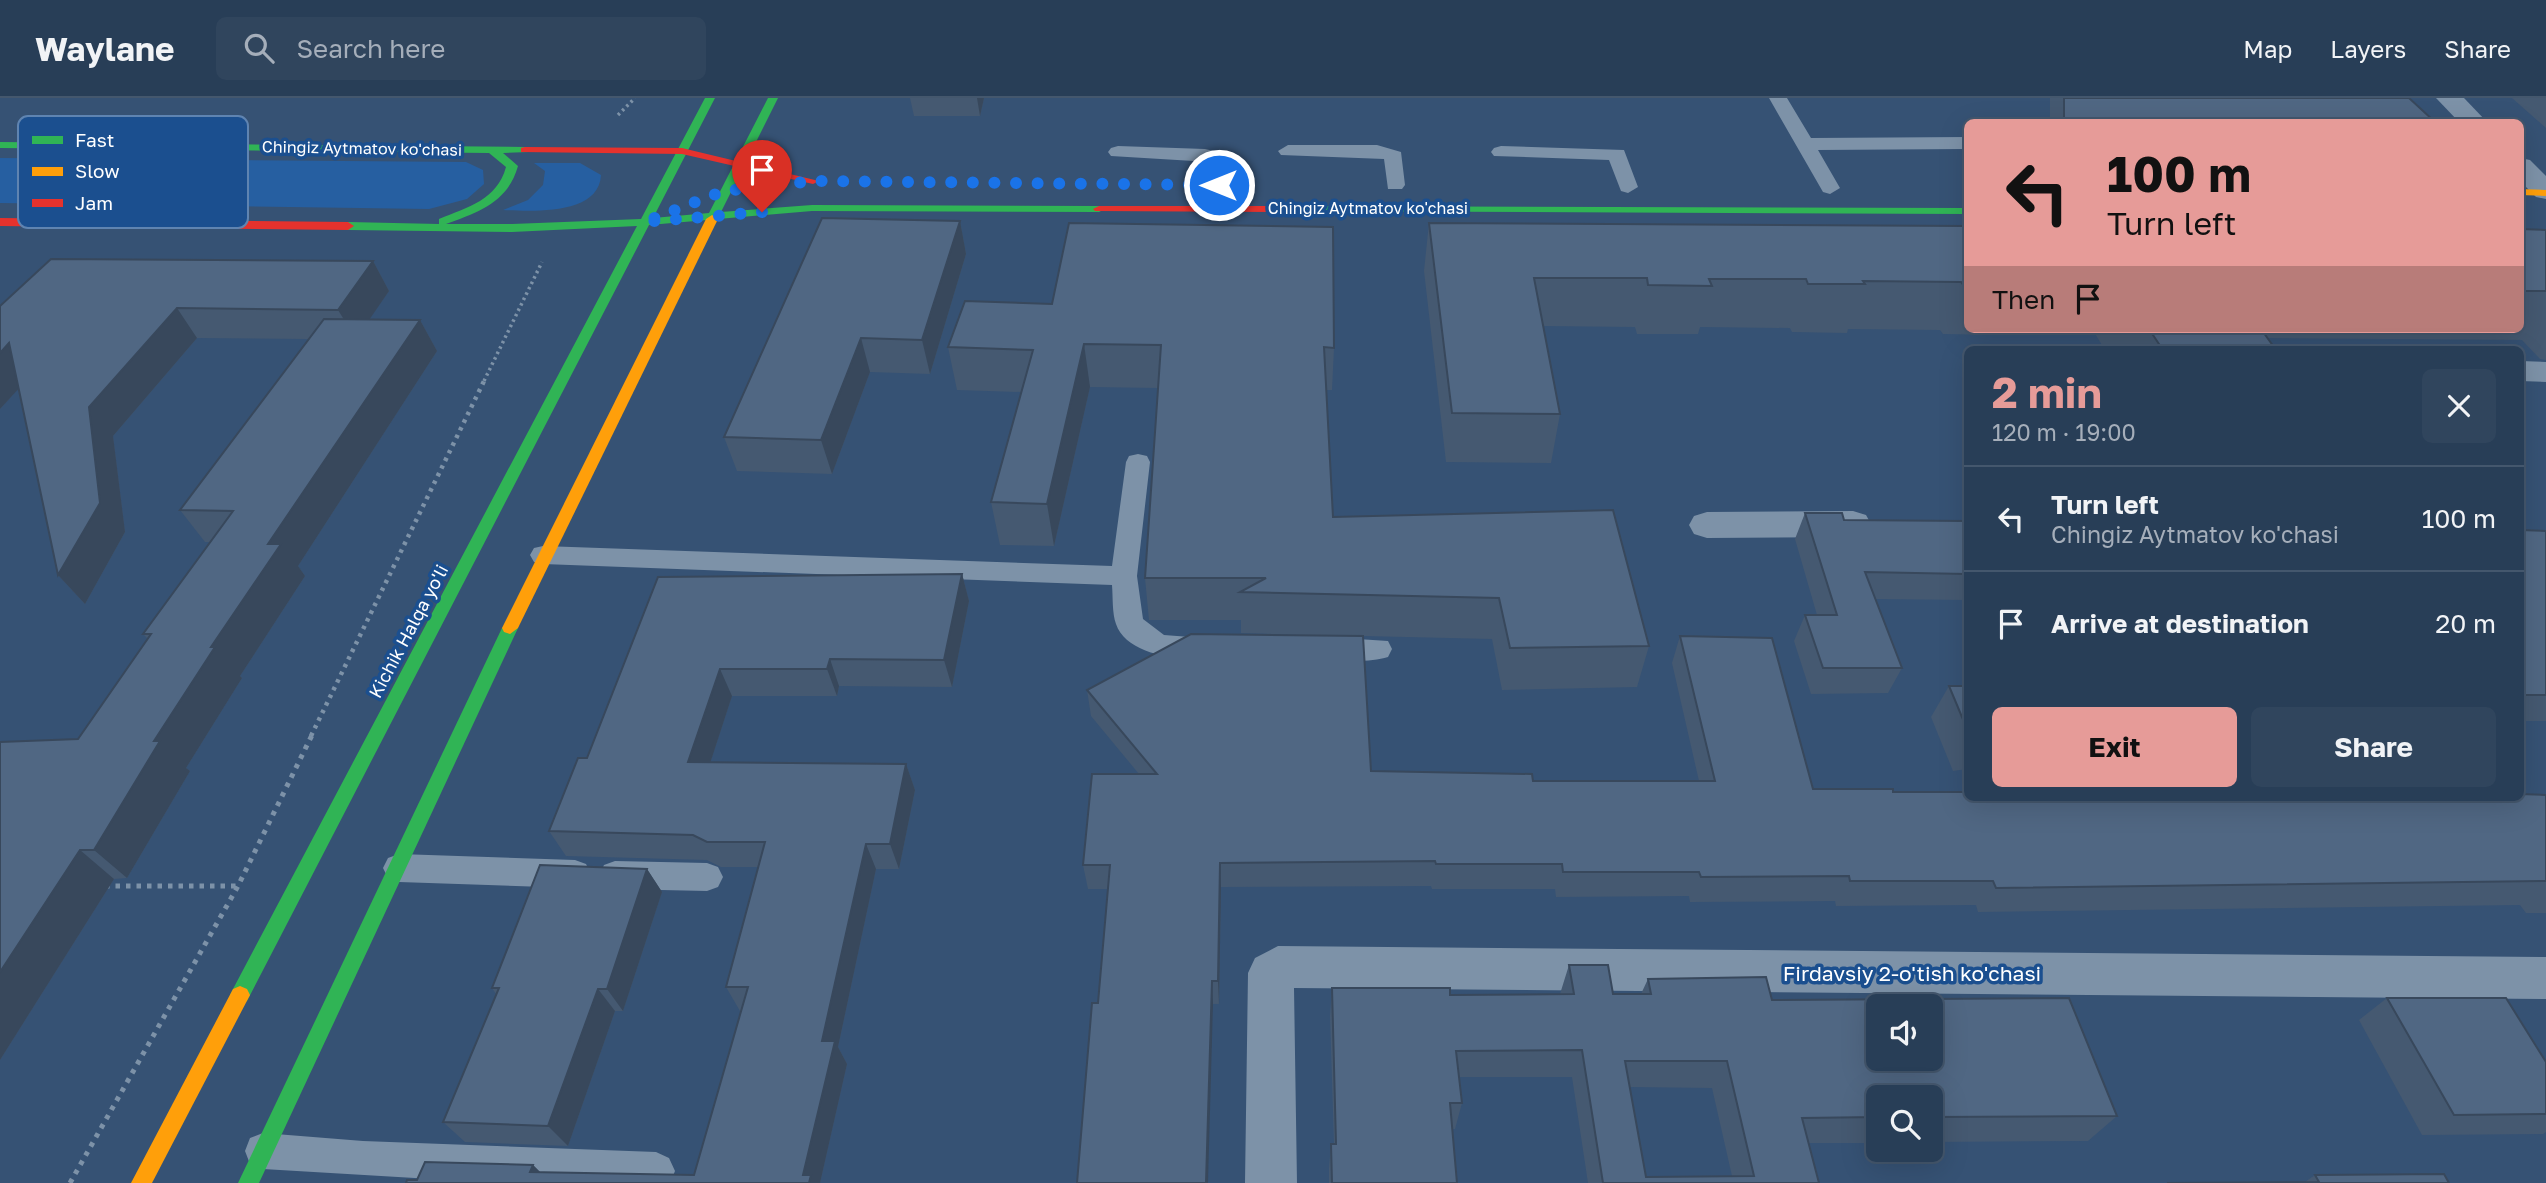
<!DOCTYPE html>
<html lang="en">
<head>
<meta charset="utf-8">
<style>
	body { margin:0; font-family:"Golos Text",sans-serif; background:#30455d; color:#f1f3f6; height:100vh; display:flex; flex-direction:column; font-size:26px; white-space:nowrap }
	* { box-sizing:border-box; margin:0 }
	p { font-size:23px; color:#a5aeba }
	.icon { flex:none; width:38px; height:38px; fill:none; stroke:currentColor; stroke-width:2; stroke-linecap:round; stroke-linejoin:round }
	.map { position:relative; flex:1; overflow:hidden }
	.drawer { position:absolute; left:1964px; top:248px; width:560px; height:455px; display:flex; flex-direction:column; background:#283e57; border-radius:10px; box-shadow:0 7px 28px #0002,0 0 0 2px #44576d }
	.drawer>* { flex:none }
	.hud { position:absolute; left:1964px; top:21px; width:560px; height:214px; border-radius:10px; box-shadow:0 7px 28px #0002,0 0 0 2px #44576d; background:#e69b98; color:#111; overflow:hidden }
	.controls { position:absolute; left:1866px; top:896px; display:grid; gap:14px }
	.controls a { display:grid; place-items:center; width:77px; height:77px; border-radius:10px; background:#283e57; box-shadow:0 7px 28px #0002,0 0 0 2px #44576d; font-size:35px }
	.pin { position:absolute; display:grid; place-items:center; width:60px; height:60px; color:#fff; margin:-72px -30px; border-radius:50% 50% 50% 0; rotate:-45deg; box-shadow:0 0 7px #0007 }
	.pin .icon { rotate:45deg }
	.me { position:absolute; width:77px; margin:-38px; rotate:270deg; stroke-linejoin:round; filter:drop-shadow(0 0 5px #0008) }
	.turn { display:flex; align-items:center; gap:24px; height:147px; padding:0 28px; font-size:32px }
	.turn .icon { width:91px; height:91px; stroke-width:2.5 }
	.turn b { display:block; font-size:49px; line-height:60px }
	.then { display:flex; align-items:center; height:66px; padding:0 28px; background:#0003; gap:14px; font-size:26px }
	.round { display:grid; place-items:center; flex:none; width:74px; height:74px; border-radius:10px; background:#30455d }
	.overview { display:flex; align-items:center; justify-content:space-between; height:119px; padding:0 28px }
	h1 { font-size:42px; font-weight:700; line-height:52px; color:#e69b98 }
	.action { display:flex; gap:14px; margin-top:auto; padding:14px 28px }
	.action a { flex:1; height:80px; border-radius:10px; background:#e69b98; color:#111; font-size:28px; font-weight:700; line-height:80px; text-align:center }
	.action a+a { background:#30455d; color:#f1f3f6 }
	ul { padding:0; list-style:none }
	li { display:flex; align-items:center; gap:21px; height:105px; padding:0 28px; border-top:2px solid #44576d }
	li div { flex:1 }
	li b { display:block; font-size:26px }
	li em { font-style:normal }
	header { display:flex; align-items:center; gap:42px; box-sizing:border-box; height:98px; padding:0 35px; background:#283e57; border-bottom:2px solid #44576d }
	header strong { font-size:33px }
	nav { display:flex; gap:38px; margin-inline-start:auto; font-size:24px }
	.search { width:490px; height:63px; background:#30455d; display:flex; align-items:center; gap:18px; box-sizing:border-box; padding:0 24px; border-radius:10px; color:#a5aeba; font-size:26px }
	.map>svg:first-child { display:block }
	.green { fill:#265fa1 }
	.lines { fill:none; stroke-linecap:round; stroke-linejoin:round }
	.path-far2 { stroke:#7d92a8; stroke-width:3.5; stroke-dasharray:2.5 3.5; stroke-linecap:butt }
	.path-far1 { stroke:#7d92a8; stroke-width:4.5; stroke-dasharray:3.5 5; stroke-linecap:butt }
	.path { stroke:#7d92a8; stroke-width:5; stroke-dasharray:4.5 6; stroke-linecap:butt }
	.lane { fill:#7d92a8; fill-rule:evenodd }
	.street { fill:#7d92a8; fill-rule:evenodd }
	.fast { fill:#30b455; fill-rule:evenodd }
	.slow { fill:#ff9f0a; fill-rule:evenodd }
	.jam { fill:#e5322d; fill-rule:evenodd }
	.wall { fill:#455971; fill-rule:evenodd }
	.shaded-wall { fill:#38485c }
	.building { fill:#506783; stroke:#38485c; stroke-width:2; fill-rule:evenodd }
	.route { stroke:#1a73e8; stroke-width:12; stroke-dasharray:0 21.6 }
	.labels { text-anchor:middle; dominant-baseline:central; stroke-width:7; stroke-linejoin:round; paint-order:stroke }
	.far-street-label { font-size:16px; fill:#fff; stroke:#1b4f8f }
	.street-label { font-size:18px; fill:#fff; stroke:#1b4f8f }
	.near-street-label { font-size:21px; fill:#fff; stroke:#1b4f8f }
	.key { fill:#1b4f8f; stroke:#5f84b1; stroke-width:2 }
	.key-label { font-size:19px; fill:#fff }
</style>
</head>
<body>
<header>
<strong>Waylane</strong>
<div class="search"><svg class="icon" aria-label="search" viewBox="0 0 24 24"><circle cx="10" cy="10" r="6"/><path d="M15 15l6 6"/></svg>Search here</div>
<nav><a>Map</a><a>Layers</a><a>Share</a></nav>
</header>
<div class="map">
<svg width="2546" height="1085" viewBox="0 0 2546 1085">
	<rect width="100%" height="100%" fill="#365274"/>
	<!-- green -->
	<g class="green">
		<path d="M0,60L466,64L483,72L484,86L467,101L429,111L0,105Z"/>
		<path d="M534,65H580L601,77C599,118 531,113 503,112L528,102L543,87L545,73Z"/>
	</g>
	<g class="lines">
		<!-- path-far2 -->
		<g class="path-far2">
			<path d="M618,17L635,0"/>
			<path d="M484,283L542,164"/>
		</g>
		<!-- path-far1 -->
		<path class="path-far1" d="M311,638L485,281"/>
		<!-- path -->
		<g class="path">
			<path d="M105,788H237"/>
			<path d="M70,1085L238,788L312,637"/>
		</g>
		<!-- lane -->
		<g class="lane">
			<path d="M1769,0H1787L1811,40L1967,39V51L1818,52L1840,90L1830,96L1823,94Z"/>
			<path d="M1288,47H1377L1401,54L1405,87L1402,91H1388L1384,61L1281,57L1278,53Z"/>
			<path d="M1118,48L1205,51L1227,56L1230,60L1229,87L1219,93L1212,91L1209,87L1210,64L1111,58L1108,54L1111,50Z"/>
			<path d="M1501,48L1624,52L1638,89L1628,95L1621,93L1609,62L1494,58L1491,54L1494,50Z"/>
			<path d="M1138,356L1147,358L1150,364L1137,478L1143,521L1164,537L1216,541L1220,549L1216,557C1188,565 1127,559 1116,526C1112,515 1113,499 1112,487L543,466L534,464L530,457L534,450L543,448L1112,468L1126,364L1129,358Z"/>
			<path d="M1327,539L1388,543L1392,551L1388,559C1368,565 1337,564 1317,558L1313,550L1317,542Z"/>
			<path d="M399,756L575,762L586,766L591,776L586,786L575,790L399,784L388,780L383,770L388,760Z"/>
			<path d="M615,763L707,765L718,769L723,779L718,789L707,793L615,791L604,787L599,777L604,767Z"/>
			<path d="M263,1035L363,1043L656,1054L669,1060L675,1073L670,1085H499L263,1071L250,1066L245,1053L250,1040Z"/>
		</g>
		<!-- street -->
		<g class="street">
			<path d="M2436,0H2464L2487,24H2459Z"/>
			<path d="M2520,60L2530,62L2546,78V101L2536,99L2520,83Z"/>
			<path d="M2520,263L2546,264V284L2520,283Z"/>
			<path d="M1853,413L1866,417L1871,426L1866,435L1853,439L1707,440L1694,436L1689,427L1694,418L1707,414Z"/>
			<path d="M1278,848L2546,859V901L1294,890L1297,1085H1245L1248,875L1255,860Z"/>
		</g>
		<!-- fast -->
		<g class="fast">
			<path d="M705,0H715L653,120L709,115L768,0H778L721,114L812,107L1099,108L1105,111L1099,114L812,113L718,121L712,125L707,122L649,127L247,903L240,906L233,903L230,897L233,891L637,128L512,134L348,132L342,128L348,124L439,126V121C468,109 497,102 506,69L489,55L0,50V44L525,49L529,50V54L503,55L518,68C508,104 479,114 446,126H512L641,121Z"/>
			<path d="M1285,108L1967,110V116L1281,113L1279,111Z"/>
			<path d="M510,524L518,530L259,1085H238L502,530Z"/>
		</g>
		<!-- slow -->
		<g class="slow">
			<path d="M2520,91L2546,92V98L2520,97Z"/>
			<path d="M712,117L718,121L518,530L510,536L504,534L502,530L706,121Z"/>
			<path d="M240,888L247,891L250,897L152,1085H131L233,891Z"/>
		</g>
		<!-- jam -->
		<g class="jam">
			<path d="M525,49L682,50L819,83L813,86L682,56L521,54V50Z"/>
			<path d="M1099,108H1285L1291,111L1285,114L1095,113L1093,111Z"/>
			<path d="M0,120L348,124L354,128L348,132L0,128Z"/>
		</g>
	</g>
	<!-- wall -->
	<g class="wall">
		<path d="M910,0H984L980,18H914Z"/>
		<path d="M2050,0H2409L2435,24H2050Z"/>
		<path d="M2512,0H2546V30Z"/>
		<path d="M960,123L966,156L930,276L870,274L832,376L737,373L724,339Z"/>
		<path d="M1429,125L1967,128V231H2520V131L2546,132V262L2540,261L2522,242L2267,240L2276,252H2105L2094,234L1999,233L1997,237L1943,236L1940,232L1848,231L1847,235L1792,234L1790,230L1700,229L1698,236H1637L1635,229L1543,228L1560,316L1551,365L1446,364L1424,173Z"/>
		<path d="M373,163L389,193L369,221L420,222L437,253L298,468L305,478L240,578L242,580L186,670L190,673L127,780L114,781L0,962V644L78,641L148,541L143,536L210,444H205L180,412L309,241L197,240L113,338L125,434L85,506L58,477L18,291L0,311V208Z"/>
		<path d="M965,203L1334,250L1332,292H1326L1333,419L1649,548L1637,589L1502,592L1492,541L1363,538L1371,673L1533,683H1699L1672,565L1680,538L1813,691L1893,694L2546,697V815H2526L2520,807L1978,814L1976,807L1836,808L1835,803L1690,804L1689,798L1556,799L1555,791H1432L1431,788L1221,789L1219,906L1098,905L1108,791H1088L1083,767L1139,676L1091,618L1087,592L1327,538L1241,535V522H1149L1145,480L1158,290L1090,289L1054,448L1000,447L991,404L1022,294L957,292L948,249Z"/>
		<path d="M1805,415L1844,422L1967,423V502L1875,501L1902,570L1888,595L1811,596L1794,543L1805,517H1817L1795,441Z"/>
		<path d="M2520,432L2546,433V623H2520Z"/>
		<path d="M962,476L969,503L952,589L839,588L837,598H732L710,665L906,666L915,692L899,771H876L838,949L847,966L820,1085H406L417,1082L533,1067L540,1074L694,1077L741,913H740L726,889L758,769H721L707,762L566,758L549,733L587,660L658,479Z"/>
		<path d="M1949,588H1967V671L1953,673L1931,619Z"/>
		<path d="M647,771L662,794L623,913H615L568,1048L465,1044L443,1024L496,896L492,890Z"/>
		<path d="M1569,867L1613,896H1641L1648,881L1772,902L2117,1018L2088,1043L1930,1044V999H1878V1045H1809L1819,1085H1588L1572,979H1459L1462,1005L1455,1031H1452L1457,1085H1329V1070L1331,1046H1334L1330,918L1332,890L1450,897L1560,896ZM1630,989L1712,990L1732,1078L1646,1079Z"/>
		<path d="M2387,900L2546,964V1034L2543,1036L2422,1037L2359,922Z"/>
		<path d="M2315,1077L2449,1085H2167L2305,1084Z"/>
	</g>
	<!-- shaded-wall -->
	<g class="shaded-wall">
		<path d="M977,0H984L980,18Z"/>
		<path d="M960,123L966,156L930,276L922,242Z"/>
		<path d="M373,163L389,193L356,241L338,212Z"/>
		<path d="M177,210L197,240L113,338L125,434L85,506L58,477L89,309Z"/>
		<path d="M420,222L437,253L298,468L305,478L240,578L242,580L186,670L190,673L127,780L94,752L154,643L211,549L268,446Z"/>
		<path d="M861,240L870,274L832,376L821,342Z"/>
		<path d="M9,245L33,275L0,311V255Z"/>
		<path d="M1084,246L1090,289L1054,448L1047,406Z"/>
		<path d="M962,476L969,503L952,589L944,562Z"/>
		<path d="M830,561L839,588L837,598L827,571Z"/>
		<path d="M720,571L732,598L702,690L688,664Z"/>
		<path d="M906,666L915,692L899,771L890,746Z"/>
		<path d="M866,746L876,771L838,949L847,966L820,1085H809L803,1077L822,943Z"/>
		<path d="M80,752L114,781L0,962V874Z"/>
		<path d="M1220,765L1221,789L1219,906L1218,883Z"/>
		<path d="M647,771L662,794L623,913L607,891Z"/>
		<path d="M1212,883L1213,906L1208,1085H1206Z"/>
		<path d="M598,891L615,913L568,1048L548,1028Z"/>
		<path d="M533,1067L551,1085L530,1074Z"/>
	</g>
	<!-- building -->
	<g class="building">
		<path d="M2064,0H2409L2435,24H2183L2181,21L2064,22Z"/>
		<path d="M822,120L960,123L922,242L861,240L821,342L724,339Z"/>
		<path d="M1069,125L1333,129L1334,250L1324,249L1333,419L1613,412L1649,548L1510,550L1499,500L1240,494L1266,480H1145L1161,247L1084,246L1047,406L991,404L1033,252L948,249L965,203L1052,206Z"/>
		<path d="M1429,125L1967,128V188H1964L1961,184L1863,183L1865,186H1808L1806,181H1709L1712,188L1648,187L1647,180H1534L1560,316L1452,315Z"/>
		<path d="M2520,131L2546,132V193H2520Z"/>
		<path d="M51,161L373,163L338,212L177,210L89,309L100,405L58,477L9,245L0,255V208Z"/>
		<path d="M324,221L420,222L268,446H281L211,549H215L154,643H160L94,752H80L0,874V644L78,641L151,536H143L233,413L180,412Z"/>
		<path d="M2149,231H2261L2276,252H2163Z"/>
		<path d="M1805,415H1842L1844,422L1967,423V476L1865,474L1902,570H1823L1805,517H1837Z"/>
		<path d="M2520,432L2546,433V597H2520Z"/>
		<path d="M962,476L944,562L830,561L827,571H720L688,664L906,666L890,746H866L822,943H835L803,1077H811L809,1085H406L407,1082H417L425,1064L533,1067L530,1074L694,1077L748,889H726L765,744H707L693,737L549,733L578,660H587L658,479Z"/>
		<path d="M1191,536L1363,538L1371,673L1532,676L1533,683H1715L1680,538L1772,540L1813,691H1893V694H1967V700H2520V696L2546,697V783L1996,790L1993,783H1850L1849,778L1701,779L1699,774H1563L1562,766H1436L1435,763L1220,765L1218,883H1212L1206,1085H1077L1092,905H1098L1110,767H1083L1092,676H1157L1087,592Z"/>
		<path d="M1949,588H1967V631Z"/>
		<path d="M540,767L647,771L607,891H598L548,1028L443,1024L499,890H492Z"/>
		<path d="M1569,867H1608L1613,896H1651L1648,881L1766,879L1772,902L2069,900L2117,1018L1930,1019V999H1878V1019L1802,1020L1819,1085H1603L1582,952L1456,953L1462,1005H1450L1457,1085H1332L1331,1046H1336L1332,890H1450V897L1574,896ZM1878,908H1930V961H1878ZM1625,963H1727L1754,1078L1646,1079Z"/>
		<path d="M2387,900H2506L2546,964V1016L2454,1017Z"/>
		<path d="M2444,1076L2449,1085H2167L2319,1084L2315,1077Z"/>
	</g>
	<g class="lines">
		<!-- route -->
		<path class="route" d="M762,114L644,124L724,93L813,83L1219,87"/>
	</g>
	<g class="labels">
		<!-- far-street labels -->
		<g class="far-street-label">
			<text transform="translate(362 50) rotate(1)">Chingiz Aytmatov ko'chasi</text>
			<text x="1368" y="110">Chingiz Aytmatov ko'chasi</text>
		</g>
		<!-- street labels -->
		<g class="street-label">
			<text transform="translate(408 533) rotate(-62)">Kichik Halqa yo'li</text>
		</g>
		<!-- near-street labels -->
		<g class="near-street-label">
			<text x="1912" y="875">Firdavsiy 2-o'tish ko'chasi</text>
		</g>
	</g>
	<!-- legend -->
	<rect x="18" y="18" width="230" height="112" rx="10" class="key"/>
	<rect x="32" y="38" width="31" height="8" fill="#30b455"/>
	<rect x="32" y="69" width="31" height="9" fill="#ff9f0a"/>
	<rect x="32" y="101" width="31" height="8" fill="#e5322d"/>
	<g class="key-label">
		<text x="75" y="49">Fast</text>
		<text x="75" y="80">Slow</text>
		<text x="75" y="112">Jam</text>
	</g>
</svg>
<div class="controls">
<a><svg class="icon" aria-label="sound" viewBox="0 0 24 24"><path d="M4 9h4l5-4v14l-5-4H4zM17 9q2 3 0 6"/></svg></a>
<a><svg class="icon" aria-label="search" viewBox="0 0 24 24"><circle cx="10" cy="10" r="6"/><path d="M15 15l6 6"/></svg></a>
</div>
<div class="pin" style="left:762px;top:114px;background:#d93025"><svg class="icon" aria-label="arrive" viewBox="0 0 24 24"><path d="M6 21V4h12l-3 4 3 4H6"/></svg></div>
<svg class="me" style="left:1219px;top:87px" viewBox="-20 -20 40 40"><circle r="17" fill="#1a73e8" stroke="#fff" stroke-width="3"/><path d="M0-11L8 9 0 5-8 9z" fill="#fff"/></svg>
<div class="hud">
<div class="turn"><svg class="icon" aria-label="left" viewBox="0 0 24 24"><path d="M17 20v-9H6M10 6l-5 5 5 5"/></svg><div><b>100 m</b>Turn left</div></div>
<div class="then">Then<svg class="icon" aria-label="arrive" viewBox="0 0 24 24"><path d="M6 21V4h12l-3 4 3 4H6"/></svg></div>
</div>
<section class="drawer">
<div class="overview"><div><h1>2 min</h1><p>120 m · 19:00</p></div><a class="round"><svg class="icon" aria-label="close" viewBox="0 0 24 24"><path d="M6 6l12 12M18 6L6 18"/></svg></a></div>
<ul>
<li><svg class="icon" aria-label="left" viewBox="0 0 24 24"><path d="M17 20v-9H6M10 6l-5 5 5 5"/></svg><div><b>Turn left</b><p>Chingiz Aytmatov ko'chasi</p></div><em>100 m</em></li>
<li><svg class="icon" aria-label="arrive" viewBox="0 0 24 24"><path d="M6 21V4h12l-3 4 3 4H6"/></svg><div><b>Arrive at destination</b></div><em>20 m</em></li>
</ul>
<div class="action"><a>Exit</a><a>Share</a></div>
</section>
</div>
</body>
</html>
